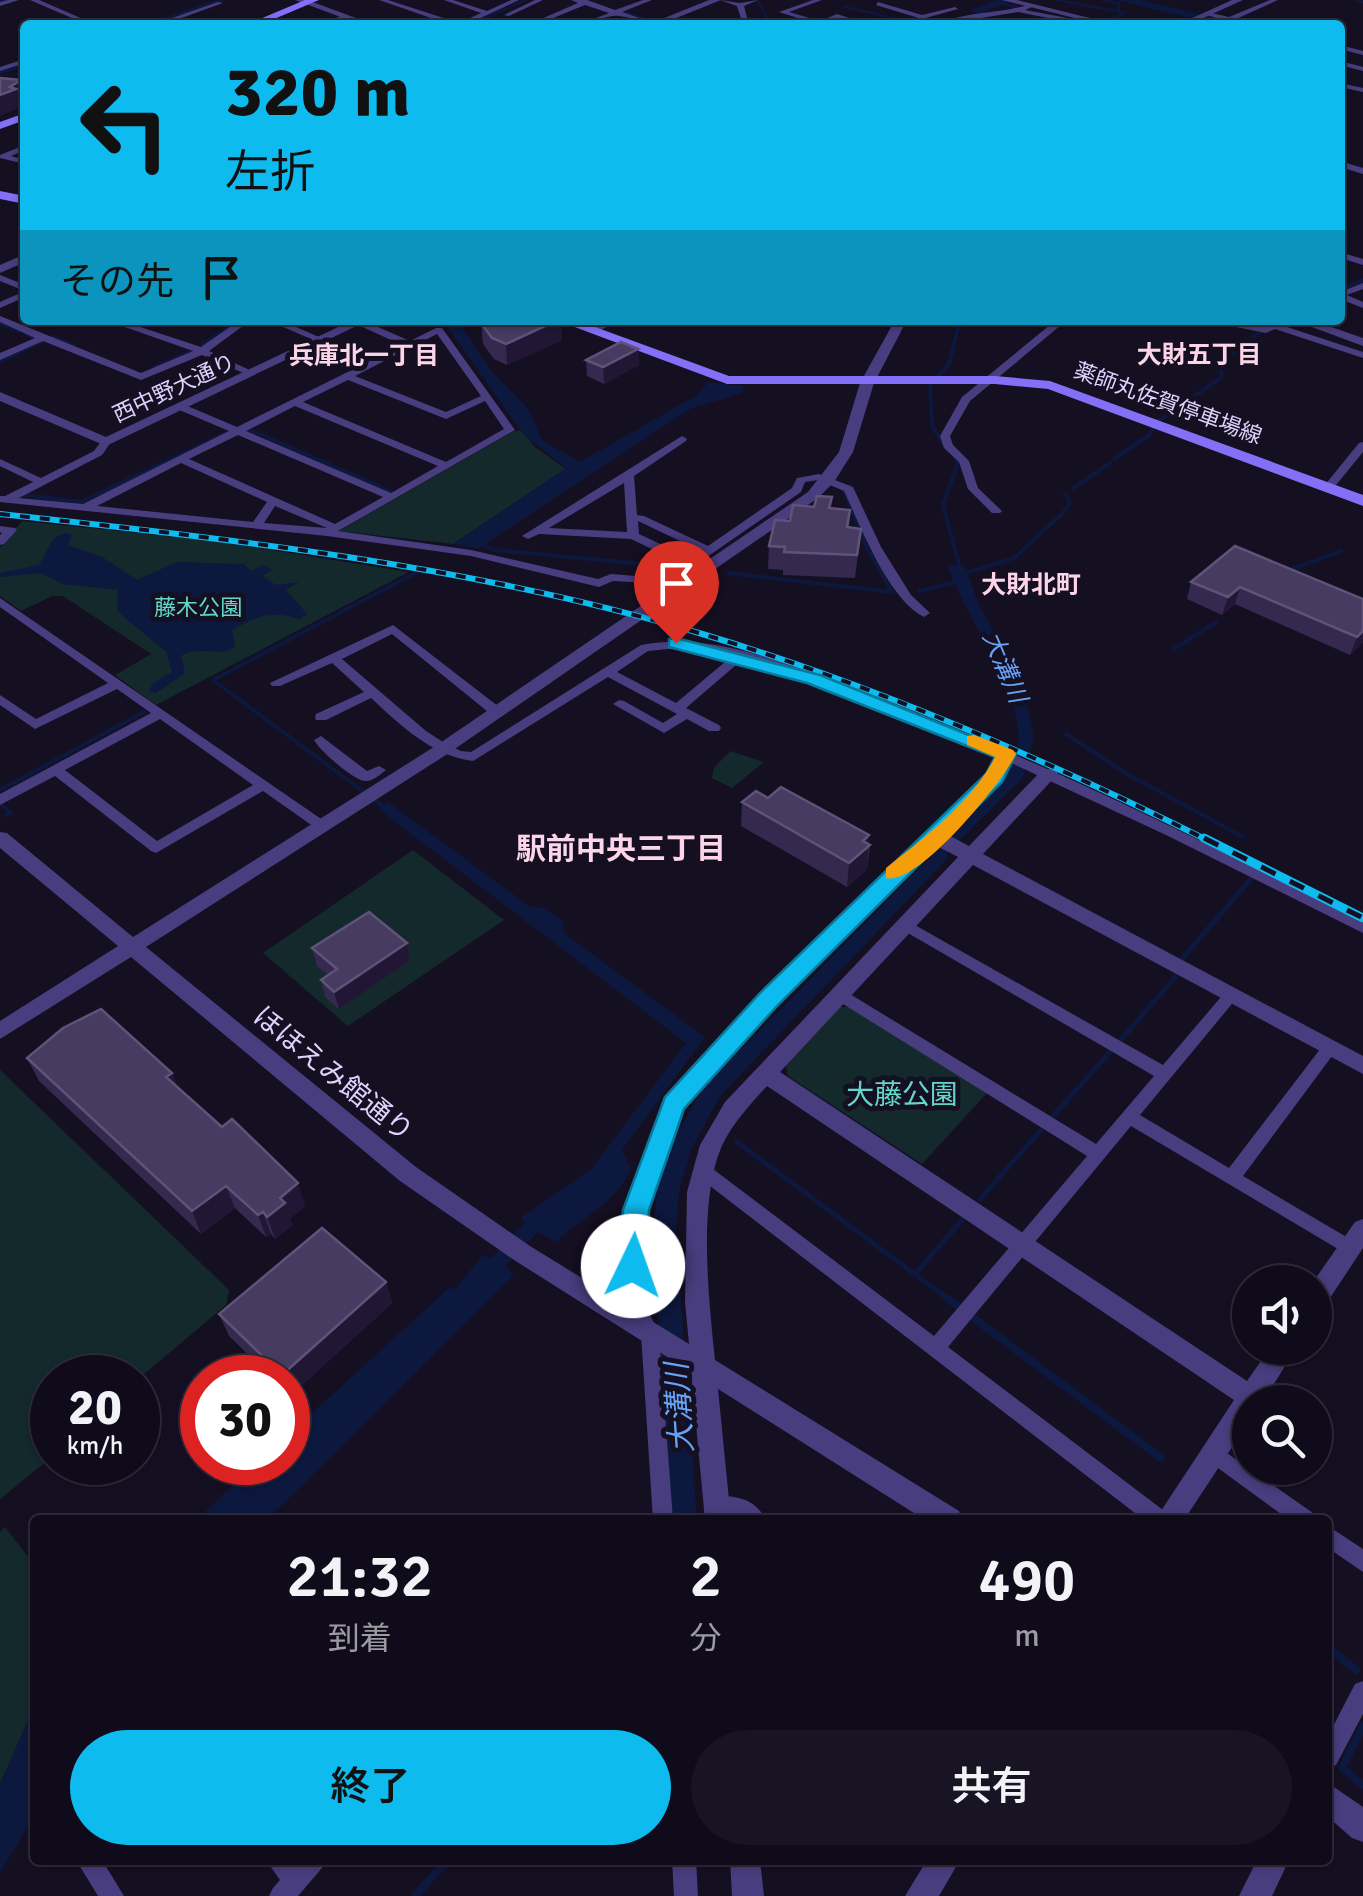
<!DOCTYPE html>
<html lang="ja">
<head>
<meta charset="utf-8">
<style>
	body { margin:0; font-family:Signika,"Noto Sans JP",sans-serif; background:#191423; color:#f1f3f6; height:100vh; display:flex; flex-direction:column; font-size:38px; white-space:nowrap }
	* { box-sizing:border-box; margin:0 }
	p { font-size:32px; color:#9c9ba2 }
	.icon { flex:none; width:55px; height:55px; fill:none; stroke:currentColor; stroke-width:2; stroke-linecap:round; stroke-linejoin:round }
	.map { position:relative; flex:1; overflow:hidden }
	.side { position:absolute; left:30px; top:1515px; width:1302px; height:350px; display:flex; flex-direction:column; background:#100b1a; border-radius:10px; box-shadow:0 2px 8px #0004,0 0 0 2px #302b39 }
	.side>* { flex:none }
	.hud { position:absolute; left:20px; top:20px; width:1325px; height:305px; border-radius:10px; box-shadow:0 2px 8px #0004,0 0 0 2px #302b39; background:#0ebbee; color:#111; overflow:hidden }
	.fabs { position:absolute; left:1232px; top:1265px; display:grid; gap:20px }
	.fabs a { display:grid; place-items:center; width:100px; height:100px; border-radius:50%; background:#100b1a; box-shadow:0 2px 8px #0004,0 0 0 2px #302b39; font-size:50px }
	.speed { position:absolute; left:30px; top:1355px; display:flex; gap:20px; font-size:50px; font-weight:700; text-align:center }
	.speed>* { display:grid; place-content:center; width:130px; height:130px; border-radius:50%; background:#100b1a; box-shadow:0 2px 8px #0004,0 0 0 2px #302b39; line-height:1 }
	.speed small { font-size:25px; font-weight:400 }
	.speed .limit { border:15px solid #d22; background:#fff; color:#111 }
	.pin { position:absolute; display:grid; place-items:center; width:85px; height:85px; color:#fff; margin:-102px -42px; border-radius:50% 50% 50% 0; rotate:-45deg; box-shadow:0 0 10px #0007 }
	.pin .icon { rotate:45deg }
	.me { position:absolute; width:110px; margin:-55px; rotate:3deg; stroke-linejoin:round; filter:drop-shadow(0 0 8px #0008) }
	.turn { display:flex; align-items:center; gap:35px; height:210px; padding:0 40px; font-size:45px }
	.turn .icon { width:130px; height:130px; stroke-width:2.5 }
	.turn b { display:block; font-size:70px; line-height:85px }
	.then { display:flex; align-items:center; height:95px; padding:0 40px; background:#0003; gap:20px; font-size:38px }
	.eta { display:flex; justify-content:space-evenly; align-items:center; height:170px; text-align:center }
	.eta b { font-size:60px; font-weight:600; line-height:70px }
	.primary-button { display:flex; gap:20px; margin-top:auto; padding:20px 40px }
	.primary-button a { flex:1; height:115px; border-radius:60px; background:#0ebbee; color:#111; font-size:40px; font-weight:600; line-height:115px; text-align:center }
	.primary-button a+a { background:#191423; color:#f1f3f6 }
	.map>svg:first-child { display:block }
	.green { fill:#13292c }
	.water { fill:#0d183e }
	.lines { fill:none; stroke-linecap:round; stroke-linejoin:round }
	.stream-far3 { stroke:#0d183e; stroke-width:2.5 }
	.stream-far2 { stroke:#0d183e; stroke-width:4 }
	.stream-far1 { stroke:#0d183e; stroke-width:5 }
	.stream { stroke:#0d183e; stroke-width:8 }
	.canal { fill:#0d183e; fill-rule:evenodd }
	.river { fill:#0d183e; fill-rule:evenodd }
	.minor { fill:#483d7e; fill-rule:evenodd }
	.tertiary { fill:#483d7e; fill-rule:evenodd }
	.secondary { fill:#846ff7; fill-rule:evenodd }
	.rail-far1-casing { stroke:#0ebbee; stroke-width:6 }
	.rail-casing { stroke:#0ebbee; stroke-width:9 }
	.rail-far1 { stroke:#150f22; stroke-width:4; stroke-dasharray:10; stroke-linecap:butt }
	.rail { stroke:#150f22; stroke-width:5; stroke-dasharray:16; stroke-linecap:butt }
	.wall { fill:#36294f }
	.shaded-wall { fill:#211735 }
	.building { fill:#483b62; stroke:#5f537a; stroke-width:2.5 }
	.route { fill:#0ebbee; stroke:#097a9b; stroke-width:2.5 }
	.slow { fill:#f59e0b }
	.labels { text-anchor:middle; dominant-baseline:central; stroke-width:10; stroke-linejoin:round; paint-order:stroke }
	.far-street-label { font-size:22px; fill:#ddd3fc; stroke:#150f22 }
	.far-park-label { font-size:22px; fill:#63d8ca; stroke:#150f22 }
	.far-neighbourhood-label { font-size:25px; font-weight:bold; fill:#fdd5e9; stroke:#150f22 }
	.far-water-label { font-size:25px; font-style:italic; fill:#67a2f6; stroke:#150f22 }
	.street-label { font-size:28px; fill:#ddd3fc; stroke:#150f22 }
	.park-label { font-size:28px; fill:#63d8ca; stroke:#150f22 }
	.neighbourhood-label { font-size:30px; font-weight:bold; fill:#fdd5e9; stroke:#150f22 }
	.water-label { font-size:30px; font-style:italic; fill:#67a2f6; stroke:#150f22 }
</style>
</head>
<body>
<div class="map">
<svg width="1363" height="1896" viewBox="0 0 1363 1896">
	<rect width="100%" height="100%" fill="#150f22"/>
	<!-- green -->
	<g class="green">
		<path d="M522,430L535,447L566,469L453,544L339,531L512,432Z"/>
		<path d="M22,521L215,541L409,572L156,705L115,675L151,654L63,596H52L21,611L0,596V548Z"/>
		<path d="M730,751L764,762L732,788L712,778L714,768Z"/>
		<path d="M413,850L504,920L348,1026L263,953Z"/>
		<path d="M838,1007H850L987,1093L922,1164L788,1076L785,1063Z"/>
		<path d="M0,1070L229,1290L226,1305L138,1379L52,1378V1457L0,1499Z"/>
		<path d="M5,1527L35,1566V1705L0,1784V1532Z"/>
	</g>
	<!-- water -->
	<g class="water">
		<path d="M442,320H458L490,369L529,410L542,440L580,462L697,395L708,382L743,386L742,393L690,409L478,549L453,544L566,468L524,435Z"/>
		<path d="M65,533L72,535L68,545L102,557L137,580L177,562L244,564L251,571L263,565L272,570L262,576L276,585L299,582L286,590L307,614L299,619C272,610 256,616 232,630L235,648C216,657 200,645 181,656L185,673L156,693L149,691L153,683L172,672L166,652L117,611L118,590L62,584L40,573L0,577V573L39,565L54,538Z"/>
		<path d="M948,566H965L977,600L1024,688L1034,737L1023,778L947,853L948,858L720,1096L691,1150L679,1191L676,1231L697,1520H671L653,1234L657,1190L670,1146L704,1087L953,834L1008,766L1015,764C1033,694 969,631 948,566Z"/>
		<path d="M388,802L529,906L545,908L562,921L565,934L705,1037L622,1150L631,1169C619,1200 580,1219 556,1242L538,1232L505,1266L514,1275L267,1520H196L257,1463L288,1462V1435L449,1288L455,1289L483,1255L491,1258L525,1223L521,1218L592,1168L686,1043L377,808Z"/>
		<path d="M35,1705V1815L0,1873V1784Z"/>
	</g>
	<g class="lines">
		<!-- stream-far3 -->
		<g class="stream-far3">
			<path d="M757,0L771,25"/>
			<path d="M1057,0L1122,12"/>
			<path d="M1104,0L1119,4V11"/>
			<path d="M1356,0L1363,2"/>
			<path d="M0,1L6,0"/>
			<path d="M1003,4L1017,7L1015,10"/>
			<path d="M845,7L919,24"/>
			<path d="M623,12L653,21"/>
			<path d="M1110,19L1125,13"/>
			<path d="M470,25L525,0"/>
			<path d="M18,190L25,188"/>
		</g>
		<!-- stream-far2 -->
		<g class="stream-far2">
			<path d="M1340,289L1363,280"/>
			<path d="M1226,320L1265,326"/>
			<path d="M0,323L19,331"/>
			<path d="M26,334L34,338"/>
			<path d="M53,337L73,345"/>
			<path d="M203,345L239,320"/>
			<path d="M0,361L43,341"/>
			<path d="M155,367L190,352"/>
			<path d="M1160,420L1222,377L1220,362L1260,332"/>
			<path d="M241,430H251L390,491"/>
			<path d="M946,447L932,426L930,386L949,364L960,320"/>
			<path d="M953,455L958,463L943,505L960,568"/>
			<path d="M1114,459L1149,435L1155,425"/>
			<path d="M1073,488L1110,463"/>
			<path d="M845,493L868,550L892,592"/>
			<path d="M25,495L81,502L226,433"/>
			<path d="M484,545L495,550L676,567"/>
			<path d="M1287,571L1341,551"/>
			<path d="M728,573L892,592"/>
			<path d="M963,574L1014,558L1064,512L1070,503L1065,493"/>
			<path d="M919,591L960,581"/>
			<path d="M1174,649L1216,622"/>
			<path d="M1066,734L1127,774L1243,837"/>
			<path d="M0,790L144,712"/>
			<path d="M0,804L11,813L6,815"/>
			<path d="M384,807L213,680L417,572"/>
		</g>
		<!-- stream-far1 -->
		<g class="stream-far1">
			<path d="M1181,960L1251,879"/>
			<path d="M1120,1041L1177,975"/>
			<path d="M1054,1115L1110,1052"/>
			<path d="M737,1142L951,1301"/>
			<path d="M980,1199L1041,1130"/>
			<path d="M915,1274L962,1220"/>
		</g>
		<!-- stream -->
		<g class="stream">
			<path d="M947,1298L958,1306"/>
			<path d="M975,1319L1161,1458"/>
			<path d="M1328,1648L1356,1670"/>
			<path d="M1363,1726L1342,1768L1363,1785"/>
			<path d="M415,1896L447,1860"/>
		</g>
		<!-- canal -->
		<g class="canal">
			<path d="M215,0H227L154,25H142Z"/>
			<path d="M25,62V67L0,74V69Z"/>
		</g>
		<!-- river -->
		<g class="river">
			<path d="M996,0H1016L977,14L970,10Z"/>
			<path d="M1116,0H1140L1245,25H1220Z"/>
		</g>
		<!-- minor -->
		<g class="minor">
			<path d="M8,0H19L0,6V2Z"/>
			<path d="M30,0H39L97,25H88Z"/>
			<path d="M379,0H388L459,23L481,13L444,0H453L487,11L511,0H519L466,25H451Z"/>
			<path d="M535,0H543L509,16L504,15Z"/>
			<path d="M571,0H587L615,10L643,0H652L622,12L660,25C645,25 633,17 619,16C605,14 592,25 578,25L609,13L585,5L536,25H527L578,3Z"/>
			<path d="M720,0L740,3L758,0L744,6L749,25H743L737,6Z"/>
			<path d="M813,0H822L789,12L820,21L837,14L872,25C856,25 842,16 827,23L831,25H820L779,12Z"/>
			<path d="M1270,0H1278L1236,19L1255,25L1228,22L1204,14L1207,12L1229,17Z"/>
			<path d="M218,2L223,3L162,25H152Z"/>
			<path d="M878,2L922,15L955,7L958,9L922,19L876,5Z"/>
			<path d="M1030,4L1032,7L1025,10L1078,20L1088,17L1091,19L1078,24L1018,12L938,25C966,10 1000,15 1030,4Z"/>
			<path d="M346,14L348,17L328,25H319Z"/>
			<path d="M1340,45L1363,51V55L1340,49Z"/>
			<path d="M25,59V63L0,71V67Z"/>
			<path d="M1340,61L1363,67V71L1340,65Z"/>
			<path d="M1340,83L1363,88V92L1340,87Z"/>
			<path d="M25,145V150L11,156L25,160V164L0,158V155Z"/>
			<path d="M1340,252L1363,259V265L1340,258Z"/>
			<path d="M0,275L25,285V291L0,281Z"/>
			<path d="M1363,283V289L1347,295L1363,302V308L1340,299V292Z"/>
			<path d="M25,291V297L0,308V302Z"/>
			<path d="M0,316L141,373L193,351L105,320H119L201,347L240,320H251L209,351L256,373L248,375L202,355L141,380L43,341L0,360V353L35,338L0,322Z"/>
			<path d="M267,320H280L326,340L318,342Z"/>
			<path d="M324,320H336L350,328L342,330Z"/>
			<path d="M356,320H362L410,341L436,328H442L515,430L338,531L471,550L598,579L611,574L662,578L683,564L631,539L539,534L528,539L522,536L682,436L687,439L686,441L634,476L637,515L644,516L708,546L792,488L797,478L819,474L853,487L881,547L911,595L930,613L924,617C888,599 861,527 844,491L818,480L805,482L801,492L668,584L613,581L599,587L471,556L327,536L0,502V496H5L33,482L0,466V459L41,478L94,451L102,440H110L111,442L102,455L19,498L83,504L229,431L177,409V405H185L237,427L402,345L356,324ZM437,334L481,396L446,412L355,376ZM348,380L446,419L485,401L504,429L446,462L303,402ZM295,406L438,466L391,493L246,431ZM238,435L383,497L335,524L189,459ZM181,463L267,502L253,522L97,506ZM624,483L627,532L549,528ZM275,506L327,528L264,523ZM638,521L701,551L690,558L639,534Z"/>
			<path d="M608,320H620L595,333L587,331Z"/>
			<path d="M1056,320H1067L970,401L950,436L953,445L969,461L978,488L1002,511L1000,513H992L968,489L959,462L944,448L940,436L962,397Z"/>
			<path d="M1201,320H1223L1264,327L1276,320H1287L1281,325L1363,352V358L1275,329L1266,333Z"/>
			<path d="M1363,442V452L1332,490H1324V486L1359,443Z"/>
			<path d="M0,526L15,528L17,530L4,544L0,545V535L2,533L0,532Z"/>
			<path d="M0,598L327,823L329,826L327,829H317L263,791L156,853L151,851L55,776L0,805V794L151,713L117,689L35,729L0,705V695L36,719L108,683L0,607ZM160,719L253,785L157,841L65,770Z"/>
			<path d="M393,625L503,710L504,713L503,716H493L392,634L342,659L426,731L446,744L461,751L471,752L641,645C719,630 802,670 874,697C1042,761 1202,840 1363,922V933L1166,835L1009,762L1000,781L749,1030L681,1107L645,1210L641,1295L659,1334L673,1520H653L641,1334L623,1295L627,1210L666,1104L737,1022L989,776L998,757L839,693L743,659L686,708L719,725L721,728L719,731H709L687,719L664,733L613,704L619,700L624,701L663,723L677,714L608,677L473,761C432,756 400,725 371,698L326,720H316L315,717L316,714L364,692L332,663L280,686H272L270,683ZM668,649L692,650L731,657L676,703L617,672L648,651Z"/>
			<path d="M321,736L367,771L379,766L386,770C381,774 372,782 365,781C353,780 319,750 314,740Z"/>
			<path d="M906,920L1163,1065L1226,991H1236L1239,995L1236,999L1140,1115L1229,1168L1324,1044H1336L1338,1048L1243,1176L1355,1242L1358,1247L1355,1252L1349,1255L1343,1252L1131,1126L948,1347L1167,1513L1170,1520H1144L697,1176L694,1171L697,1166L703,1164L709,1166L934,1336L1087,1156L835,999L832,995L835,991H845L1096,1144L1154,1076L901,929L899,925Z"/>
			<path d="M1214,1444L1313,1513L1316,1520H1289L1207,1460L1204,1453L1207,1446Z"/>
			<path d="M716,1495C738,1497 755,1498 766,1520H741L738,1516L709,1512L706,1505L709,1498Z"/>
			<path d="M1328,1526L1363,1549V1572L1328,1548Z"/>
			<path d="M1363,1681V1714L1336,1765L1328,1768V1736L1355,1684Z"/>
			<path d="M76,1860H102L124,1896H98Z"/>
			<path d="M266,1860H293L296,1863L299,1860H326L322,1868L298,1896H269L273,1888L280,1880Z"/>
			<path d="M672,1860H696L698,1896H674Z"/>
		</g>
		<!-- tertiary -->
		<g class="tertiary">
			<path d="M295,0H307L375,25H362Z"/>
			<path d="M709,0H721L659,25H647Z"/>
			<path d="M1002,0H1017L1118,25H1103Z"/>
			<path d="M1232,0H1243L1188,25H1177Z"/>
			<path d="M1340,161L1363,168V174L1340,167Z"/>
			<path d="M25,254V262L0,273V265Z"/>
			<path d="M353,320H369L106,446L0,401V392L106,437Z"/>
			<path d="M895,320H907L874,383L853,452L834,482L818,498L449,753L146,947L416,1167L530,1246L689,1344L685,1302L687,1192L700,1145L725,1102L958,857L929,842L927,837L929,832H943L969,846L1043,769H1055L1058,773L1055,777L983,854L1363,1056V1074L973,865L780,1072L1247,1381L1270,1348H1296L1263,1402H1250V1420L1184,1520H1155L1234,1400L767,1086C748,1107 727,1129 718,1156C699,1213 709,1301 715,1360L959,1511L962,1520H925L718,1389L731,1520H705L691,1372L514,1260L400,1181L131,957L0,1039V1021L118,946L0,848V832L7,833L133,937L437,745L808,492L839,452L860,383Z"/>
			<path d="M1293,320H1311L1363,338V346Z"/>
			<path d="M1363,1219V1248L1324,1307L1315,1310L1313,1282L1355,1222Z"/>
			<path d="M1328,1783L1363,1807V1842L1352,1838L1328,1817Z"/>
			<path d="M730,1860H760L764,1896H732Z"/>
			<path d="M927,1860H960L939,1896H905Z"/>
			<path d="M1257,1860H1289L1272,1896H1239Z"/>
		</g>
		<!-- secondary -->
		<g class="secondary">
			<path d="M305,0H319L260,25H246Z"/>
			<path d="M25,113V120L0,129V122Z"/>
			<path d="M0,191L25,196V204L0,199Z"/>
			<path d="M556,320H576L729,376H995L1050,381L1363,495V506L1048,389L995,384H727Z"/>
		</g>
		<!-- rail-far1 casing -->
		<g class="rail-far1-casing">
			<path id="rail-far1" d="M0,514C235,539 472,566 699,633C875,685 1045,759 1209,841"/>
		</g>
		<!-- rail casing -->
		<g class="rail-casing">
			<path id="rail" d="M1204,838L1363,918"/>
		</g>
		<!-- rail-far1 -->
		<use href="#rail-far1" class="rail-far1"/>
		<!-- rail -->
		<use href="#rail" class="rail"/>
	</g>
	<!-- wall -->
	<g class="wall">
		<path d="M487,320H561L562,340L507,365L494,359L483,344L481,323Z"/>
		<path d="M638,349L639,365L604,384L587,376L586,360Z"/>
		<path d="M832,497L831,509L850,510L849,527L861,529L855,578L783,575V570L768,569L769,546L790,521Z"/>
		<path d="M1235,546L1363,642L1350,655L1235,604L1222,615L1187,599L1191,582Z"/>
		<path d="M768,798L870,845L867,869L847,887L741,826L742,802Z"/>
		<path d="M407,943L410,961L339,1009L325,997L321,980L328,975L317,966L312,948Z"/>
		<path d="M27,1058L172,1073L178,1088L305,1206L290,1218L293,1225L275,1239L271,1234L266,1237L235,1208L201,1234L39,1081Z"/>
		<path d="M386,1282L392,1303L291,1395L288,1392V1378H272L229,1336L219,1314Z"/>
	</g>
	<!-- shaded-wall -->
	<g class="shaded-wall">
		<path d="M21,80L25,94V99L20,102L21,107L0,116V95Z"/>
		<path d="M558,320H561L562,340L507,365L506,344Z"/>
		<path d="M638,349L639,365L604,384L603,367Z"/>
		<path d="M1240,587L1235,604L1222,615L1228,597Z"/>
		<path d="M1363,631V642L1350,655L1357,637Z"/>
		<path d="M869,835L867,869L847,887L849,863L863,841Z"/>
		<path d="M407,943L410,961L339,1009L334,992Z"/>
		<path d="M172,1073L181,1096L166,1077Z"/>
		<path d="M298,1183L305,1206L290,1218L293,1225L275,1239L267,1217L280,1198Z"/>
		<path d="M226,1186L235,1208L201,1234L192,1211Z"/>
		<path d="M263,1212L271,1234L266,1237L258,1215Z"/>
		<path d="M386,1282L392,1303L291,1395L288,1388V1378H284L282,1375Z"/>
	</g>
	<!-- building -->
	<g class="building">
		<path d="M0,78L21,80L10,87L16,89L0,95Z"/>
		<path d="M487,320H558L506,344L492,338L481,323Z"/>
		<path d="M621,342L638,349L603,367L586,360Z"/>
		<path d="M817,496L832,497L829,508L850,510L847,527L861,529L857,555L784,552L785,547L769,546L775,520L790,521L793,505L814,507Z"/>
		<path d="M1235,546L1363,599V631L1357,637L1240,587L1228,597L1191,582Z"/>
		<path d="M781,787L869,835L863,841L870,845L849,863L742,802L756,791L768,798Z"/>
		<path d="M369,912L407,943L334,992L321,980L337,969L312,948Z"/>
		<path d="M101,1009L172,1073L166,1077L222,1127L232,1119L298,1183L280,1198L285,1203L267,1217L263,1212L258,1215L226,1186L192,1211L27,1058L63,1028Z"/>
		<path d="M322,1228L386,1282L282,1375L219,1314Z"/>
	</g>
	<!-- route -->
	<path class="route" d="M676,638L820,675L1016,754L1002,782L777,1006L684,1109L649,1210L647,1266L643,1275H623L619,1266L623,1210L665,1097L760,993L986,774L995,757L807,683L669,647V639Z"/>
	<!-- slow -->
	<path class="slow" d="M974,735L1013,750L1016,754C1003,782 917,887 886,878V868C924,838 973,801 995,757L967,745V736Z"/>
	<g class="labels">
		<!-- far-street labels -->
		<g class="far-street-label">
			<text transform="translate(174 388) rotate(-25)">西中野大通り</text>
			<text transform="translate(1168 403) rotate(20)">薬師丸佐賀停車場線</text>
		</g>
		<!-- far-park labels -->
		<g class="far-park-label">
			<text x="198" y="607">藤木公園</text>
		</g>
		<!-- far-neighbourhood labels -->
		<g class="far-neighbourhood-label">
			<text x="1199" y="354">大財五丁目</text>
			<text x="364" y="355">兵庫北一丁目</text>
			<text x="1031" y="584">大財北町</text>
		</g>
		<!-- far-water labels -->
		<g class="far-water-label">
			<text transform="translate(1005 667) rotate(67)">大溝川</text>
		</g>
		<!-- street labels -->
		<g class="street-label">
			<text transform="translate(333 1074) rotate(39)">ほほえみ館通り</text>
		</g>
		<!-- park labels -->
		<g class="park-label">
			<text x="902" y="1095">大藤公園</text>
		</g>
		<!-- neighbourhood labels -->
		<g class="neighbourhood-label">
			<text x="621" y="849">駅前中央三丁目</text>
		</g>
		<!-- water labels -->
		<g class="water-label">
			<text transform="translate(680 1408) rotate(-94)">大溝川</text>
		</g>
	</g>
</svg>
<div class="fabs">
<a><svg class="icon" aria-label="sound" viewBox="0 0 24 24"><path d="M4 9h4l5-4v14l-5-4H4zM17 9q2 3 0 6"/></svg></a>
<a><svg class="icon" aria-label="search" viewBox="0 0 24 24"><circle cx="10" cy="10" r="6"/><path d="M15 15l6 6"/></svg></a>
</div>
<div class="speed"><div>20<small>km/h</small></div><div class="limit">30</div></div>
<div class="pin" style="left:676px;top:643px;background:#d93025"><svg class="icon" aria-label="arrive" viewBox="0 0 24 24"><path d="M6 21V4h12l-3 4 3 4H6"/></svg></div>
<svg class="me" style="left:633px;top:1266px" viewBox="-20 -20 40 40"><circle r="19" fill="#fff"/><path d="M0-13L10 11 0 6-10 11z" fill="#0ebbee"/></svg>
<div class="hud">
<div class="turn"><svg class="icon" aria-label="left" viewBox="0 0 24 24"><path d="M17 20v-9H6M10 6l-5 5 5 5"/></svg><div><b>320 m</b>左折</div></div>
<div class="then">その先<svg class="icon" aria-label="arrive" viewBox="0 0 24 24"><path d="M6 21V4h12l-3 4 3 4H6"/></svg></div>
</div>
<section class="side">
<div class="eta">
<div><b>21:32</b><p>到着</p></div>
<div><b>2</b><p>分</p></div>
<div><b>490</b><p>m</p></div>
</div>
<div class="primary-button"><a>終了</a><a>共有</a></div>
</section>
</div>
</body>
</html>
